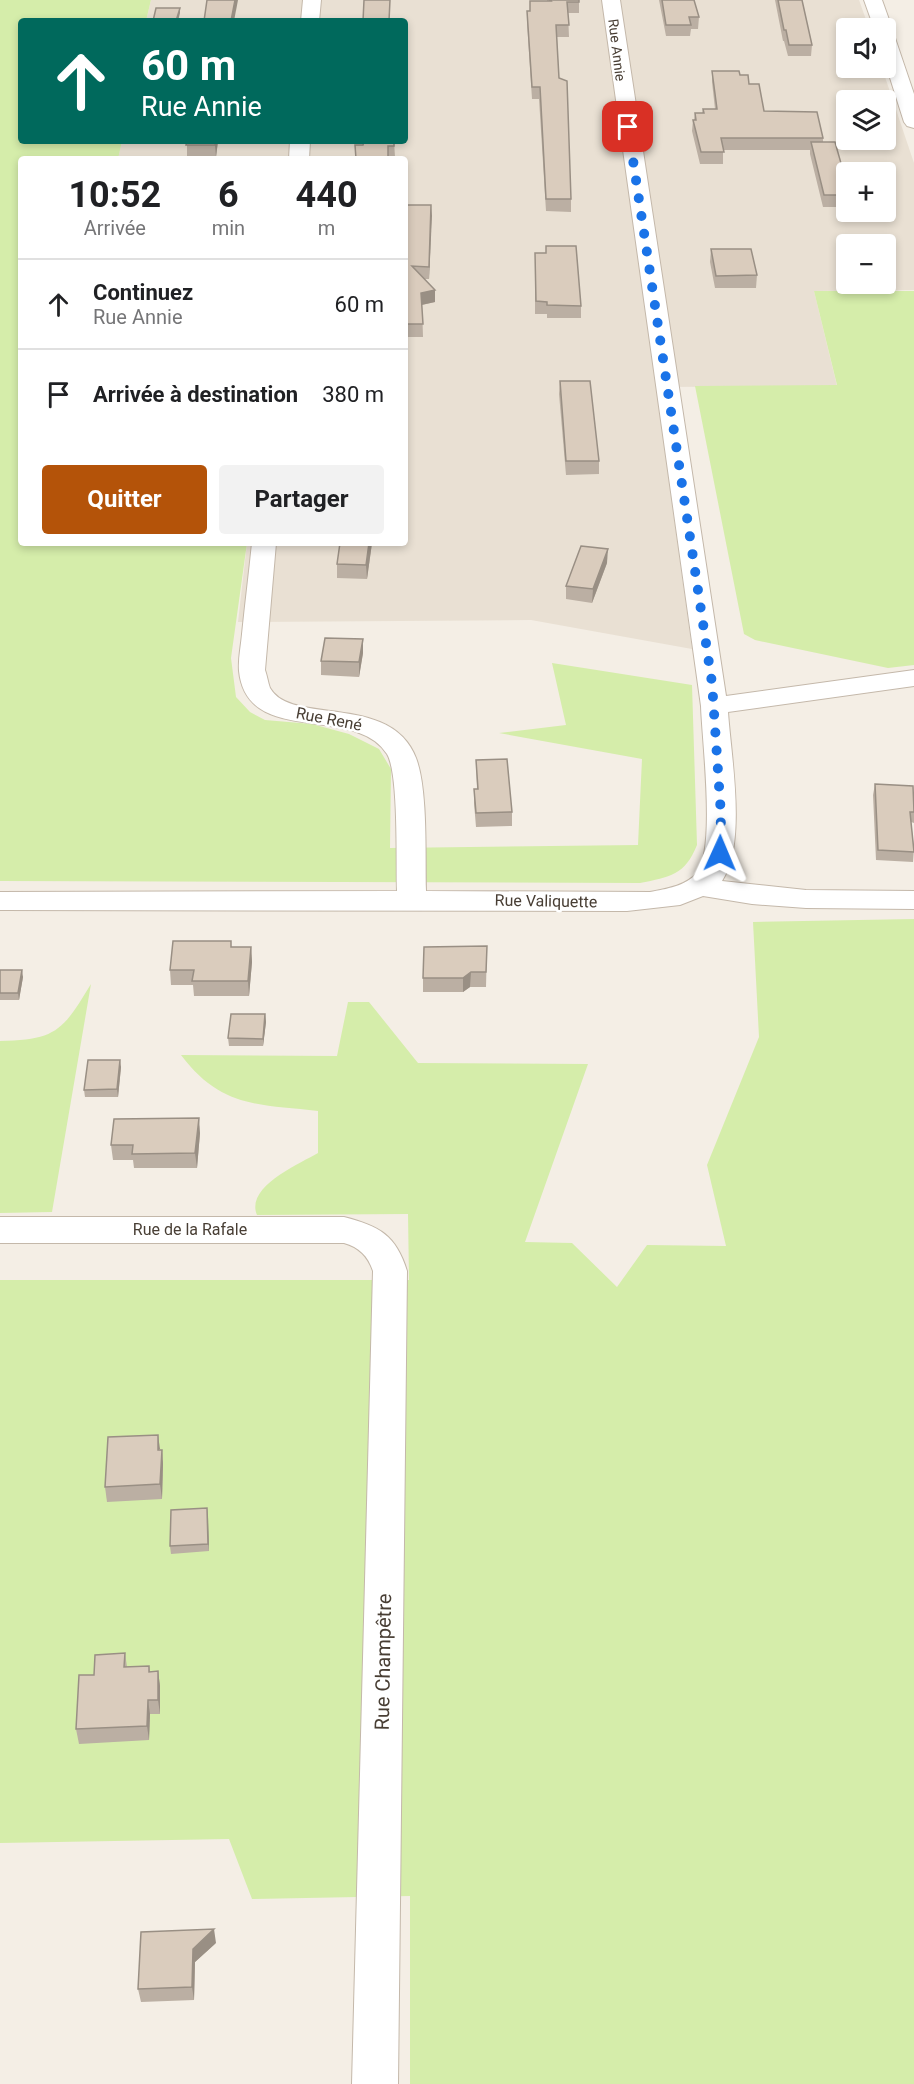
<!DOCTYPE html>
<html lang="fr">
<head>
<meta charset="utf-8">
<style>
	body { margin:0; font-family:Roboto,sans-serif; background:#f2f2f2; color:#202124; height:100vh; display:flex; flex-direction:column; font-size:22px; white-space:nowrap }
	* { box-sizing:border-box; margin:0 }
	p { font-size:20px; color:#757577 }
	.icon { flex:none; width:33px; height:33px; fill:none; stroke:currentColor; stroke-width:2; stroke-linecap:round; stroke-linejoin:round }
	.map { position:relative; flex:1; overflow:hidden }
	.drawer { position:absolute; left:18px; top:156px; width:390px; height:390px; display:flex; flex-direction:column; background:#fff; border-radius:6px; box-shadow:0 3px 9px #0003 }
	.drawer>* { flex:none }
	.hud { position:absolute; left:18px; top:18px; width:390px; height:126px; border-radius:6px; box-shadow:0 3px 9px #0003; background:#00695c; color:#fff; overflow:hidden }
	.controls { position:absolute; left:836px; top:18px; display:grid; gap:12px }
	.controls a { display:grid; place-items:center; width:60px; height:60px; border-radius:6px; background:#fff; box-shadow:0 3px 9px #0003; font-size:30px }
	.pin { position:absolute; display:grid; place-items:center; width:51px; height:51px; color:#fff; margin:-26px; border-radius:12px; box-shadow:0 3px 9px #0006 }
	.me { position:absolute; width:66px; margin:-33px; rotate:1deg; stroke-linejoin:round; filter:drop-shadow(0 0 4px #0008) }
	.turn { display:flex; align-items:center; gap:21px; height:126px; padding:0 24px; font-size:27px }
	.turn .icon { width:78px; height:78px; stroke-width:2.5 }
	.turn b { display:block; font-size:42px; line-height:51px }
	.eta { display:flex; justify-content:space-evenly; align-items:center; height:102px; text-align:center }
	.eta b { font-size:36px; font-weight:700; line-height:42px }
	.action { display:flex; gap:12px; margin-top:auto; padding:12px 24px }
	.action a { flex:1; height:69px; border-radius:6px; background:#b45309; color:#fff; font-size:24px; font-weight:700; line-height:69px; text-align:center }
	.action a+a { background:#f2f2f2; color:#202124 }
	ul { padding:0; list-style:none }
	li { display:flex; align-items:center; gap:18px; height:90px; padding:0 24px; border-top:2px solid #e0e0e0 }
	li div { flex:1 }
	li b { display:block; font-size:22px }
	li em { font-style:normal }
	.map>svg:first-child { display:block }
	.residential { fill:#e9e0d3; fill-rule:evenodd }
	.green { fill:#d5edaa }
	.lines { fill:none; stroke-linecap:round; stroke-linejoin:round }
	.street-casing { stroke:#c4b8aa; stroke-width:2 }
	.street { fill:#fff; fill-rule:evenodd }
	.wall { fill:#bbafa3 }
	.shaded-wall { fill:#998f84 }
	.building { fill:#daccbd; stroke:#998f84; stroke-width:1.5 }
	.route { stroke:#1a73e8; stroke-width:10; stroke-dasharray:0 18 }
	.labels { text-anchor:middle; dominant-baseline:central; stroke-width:5; stroke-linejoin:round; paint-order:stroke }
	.far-street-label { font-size:14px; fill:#483e34; stroke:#fff }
	.street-label { font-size:16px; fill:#483e34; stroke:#fff }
	.near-street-label { font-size:20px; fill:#483e34; stroke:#fff }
</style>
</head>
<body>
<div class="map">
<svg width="914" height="2084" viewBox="0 0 914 2084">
	<rect width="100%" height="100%" fill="#f4eee5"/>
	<!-- residential -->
	<path class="residential" d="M151,0H859L869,28H846V68H882L914,163V290L814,291L837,386L656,387L692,649L531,620L238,622L247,543H405V159H118L122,141H405V21H146ZM846,100H885V140H846ZM846,172H885V212H846ZM846,244H885V284H846Z"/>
	<!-- green -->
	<g class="green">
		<path d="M0,0H151L146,21H21V141H122L118,159H21V543H247L231,658L236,697L250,712L265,720L312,724L349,734L379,749L391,769L390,848L638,845L642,759L499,733L566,725L552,663L692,685L697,845C685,875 670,877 640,883L0,881Z"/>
		<path d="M814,291H914V665L888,668L755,640L744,634L695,386L837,385Z"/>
		<path d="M914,919V2084H410V1896L252,1899L229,1839L0,1843V1280H409L408,1214L257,1215C245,1187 299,1164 318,1153V1111C258,1104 221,1108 181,1055L337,1056L348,1002H369L418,1063L588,1064L525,1242L572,1243L617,1287L647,1245L726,1246L707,1165L759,1037L753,922Z"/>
		<path d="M91,984L52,1212L0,1213V1041C57,1040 63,1030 91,984Z"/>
	</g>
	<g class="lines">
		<!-- street casing -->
		<g class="street-casing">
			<g id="street">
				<path d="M303,0H321L319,21H301Z"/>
				<path d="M602,0H620L726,696L914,670V686L728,712C731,757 747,843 722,881L806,890L914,891V909L806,908L752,904L703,896L680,905L627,911L0,910V892L397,891C396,864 399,773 387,754C355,703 247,748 239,671C238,659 241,646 242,634C245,604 249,573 252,543H276L265,670C267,675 268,683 270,688C291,726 391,692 416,758C428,789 425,856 426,891L650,892C666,889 686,886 697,873C716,849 702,740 701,706Z"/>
				<path d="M864,0H882L892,28L890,31L894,35L914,94V128L907,126L904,122L885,62V28H874Z"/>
				<path d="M290,141H310L309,159H289Z"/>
				<path d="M0,1217H344C379,1226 396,1235 407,1271L398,2084H352L373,1271C368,1256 359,1247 344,1243H0Z"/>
			</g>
		</g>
		<!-- street -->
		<use href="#street" class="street"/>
	</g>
	<!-- wall -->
	<g class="wall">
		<path d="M547,0H579V13H568L569,37H557L559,78L571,199V212L546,211L539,99H532L527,22V11H530L547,1Z"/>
		<path d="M659,0H694L699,17L698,29H691L690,36H666Z"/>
		<path d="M775,0H802L812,45L811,56H788L784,41H783Z"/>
		<path d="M712,71L740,75L749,84L764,111L823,138V142L846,195V207H823L810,154V150H723V164H700L692,131L693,120H694L695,113H702L703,109H715L712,82Z"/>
		<path d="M187,141H218L216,157H187Z"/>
		<path d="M394,141L395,157H388L363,145Z"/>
		<path d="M405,205H431L429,279H424L435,302L422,305L423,337H405Z"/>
		<path d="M546,246L581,306V318H547V314H535V253H546Z"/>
		<path d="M711,249L757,275L756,288H715L710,262Z"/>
		<path d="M560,381L599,461V474L566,475L559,394Z"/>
		<path d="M340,543H372L367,579L337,578V564Z"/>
		<path d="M607,563L592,603L566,599V586Z"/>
		<path d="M363,639V653L359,677L321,675V661Z"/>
		<path d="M476,760L512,812V826L476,827L474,803V789H477Z"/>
		<path d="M875,784L914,794V823L911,822L914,848L913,862L876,860L873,795Z"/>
		<path d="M487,946L486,987H470L463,992H423V978Z"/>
		<path d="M232,947H251L252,962L249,996H194L193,985H171L170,970Z"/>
		<path d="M0,970L23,977L19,1000H0Z"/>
		<path d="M265,1014L266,1022L263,1046H229L228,1038Z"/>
		<path d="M121,1067L118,1097H85L84,1090Z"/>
		<path d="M200,1133L197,1168H134L133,1160H113L111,1145Z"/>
		<path d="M162,1450L163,1464L162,1499L107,1502L105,1487Z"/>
		<path d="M207,1508L209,1551L171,1554L170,1546Z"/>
		<path d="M125,1653L127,1667L149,1666L150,1672L158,1671L160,1686V1714H150L149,1740L79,1744L76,1729L94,1675Z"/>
		<path d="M216,1943L195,1962L194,2000L141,2002L138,1989Z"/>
	</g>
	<!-- shaded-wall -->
	<g class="shaded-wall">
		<path d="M235,0H238L234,21H231Z"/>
		<path d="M180,8V13L178,21H176Z"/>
		<path d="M216,141H218L216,157L215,145Z"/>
		<path d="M431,205L432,216L429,279V267Z"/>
		<path d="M435,290V302L421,305V293Z"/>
		<path d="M369,543H372L367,579L366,565Z"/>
		<path d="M608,549L607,563L592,603L593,589Z"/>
		<path d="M363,639V653L359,677V662Z"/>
		<path d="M251,947L252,962L249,996L248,981Z"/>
		<path d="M22,970L23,977L19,1000L18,993Z"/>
		<path d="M471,972L470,987L463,992V978Z"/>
		<path d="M265,1014L266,1022L263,1046V1039Z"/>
		<path d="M120,1060L121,1067L118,1097L117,1089Z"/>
		<path d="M199,1118L200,1133L197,1168L195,1153Z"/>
		<path d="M158,1435L160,1449L158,1450Z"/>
		<path d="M162,1450L163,1464L162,1499L160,1484Z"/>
		<path d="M207,1508L208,1515L209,1551L208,1544Z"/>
		<path d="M158,1671L160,1686V1714L158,1700Z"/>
		<path d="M148,1700L150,1714L149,1740L147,1726Z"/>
		<path d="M214,1929L216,1943L195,1962L194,2000L192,1987L193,1949Z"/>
	</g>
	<!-- building -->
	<g class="building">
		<path d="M207,0H235L231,21H204Z"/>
		<path d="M364,0H390L389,21H363Z"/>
		<path d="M550,0H579V2H567L569,25H556L559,78L567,81L571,199H546L540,87H532L527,11H530V1H551Z"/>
		<path d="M662,0H694L699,17H689L691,25H666Z"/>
		<path d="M778,0H802L812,45H789L786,30H784Z"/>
		<path d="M156,8H180L176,21H153Z"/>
		<path d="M712,71H739L740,75H748L749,84H759L764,111L817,112L823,138H721L724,152H701L693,120H696L695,113H704L703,109H717Z"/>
		<path d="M187,141H216L215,145H186Z"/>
		<path d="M364,141H394V146H388V159H356L355,145H363Z"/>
		<path d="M811,142H835L846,181V195H824Z"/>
		<path d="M405,205H431L429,267L412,266L435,290L421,293L423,324H405Z"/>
		<path d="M546,246H576L581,306L547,305V302L536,301L535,253H546Z"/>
		<path d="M711,249H751L757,275L716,276Z"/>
		<path d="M560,381H590L599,461H566Z"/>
		<path d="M340,543H369L366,565L337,564Z"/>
		<path d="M581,546L608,549L593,589L566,586Z"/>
		<path d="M325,638L363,639L359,662L321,661Z"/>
		<path d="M507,759L512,812L476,813L474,789H478L476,760Z"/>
		<path d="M875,784L913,786L914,812H910L914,852L878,850Z"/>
		<path d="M173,941H231V947H251L248,981H192L194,970H170Z"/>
		<path d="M487,946L486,972H471L463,978H423L424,947Z"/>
		<path d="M0,970H22L18,993H0Z"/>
		<path d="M231,1014H265L263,1039L228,1038Z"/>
		<path d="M88,1060H120L117,1089L84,1090Z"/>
		<path d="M199,1118L195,1153L132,1154L133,1145H111L114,1119Z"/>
		<path d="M158,1435V1450H162L160,1484L105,1487L108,1437Z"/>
		<path d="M207,1508L208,1544L170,1546L171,1510Z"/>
		<path d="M125,1653L124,1667L149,1666V1672L158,1671V1700H148L147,1726L76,1729L79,1675H94L95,1655Z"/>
		<path d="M214,1929L193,1949L192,1987L138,1989L141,1932Z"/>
	</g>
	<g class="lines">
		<!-- route -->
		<path class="route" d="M628,127L712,683L721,815L720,853"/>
	</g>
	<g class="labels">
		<!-- far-street labels -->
		<g class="far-street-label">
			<text transform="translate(617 50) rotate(83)">Rue Annie</text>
		</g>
		<!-- street labels -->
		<g class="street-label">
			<text transform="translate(329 719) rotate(11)">Rue René</text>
			<text transform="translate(546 901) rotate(1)">Rue Valiquette</text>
			<text x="190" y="1229">Rue de la Rafale</text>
		</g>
		<!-- near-street labels -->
		<g class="near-street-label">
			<text transform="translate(383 1662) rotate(-89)">Rue Champêtre</text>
		</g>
	</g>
</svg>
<div class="controls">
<a><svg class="icon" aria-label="sound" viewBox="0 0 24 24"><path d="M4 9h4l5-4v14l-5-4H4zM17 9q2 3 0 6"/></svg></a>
<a><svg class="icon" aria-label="layers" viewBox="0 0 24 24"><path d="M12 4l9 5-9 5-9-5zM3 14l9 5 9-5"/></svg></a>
<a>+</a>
<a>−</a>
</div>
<div class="pin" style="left:628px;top:127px;background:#d93025"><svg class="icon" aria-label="arrive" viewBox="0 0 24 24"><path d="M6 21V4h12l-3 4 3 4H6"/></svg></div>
<svg class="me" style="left:720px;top:853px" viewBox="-20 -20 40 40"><path d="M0-17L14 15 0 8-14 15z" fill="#1a73e8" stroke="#fff" stroke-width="4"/></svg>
<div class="hud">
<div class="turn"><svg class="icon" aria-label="ahead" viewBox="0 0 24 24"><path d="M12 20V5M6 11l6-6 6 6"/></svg><div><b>60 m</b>Rue Annie</div></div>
</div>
<section class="drawer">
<div class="eta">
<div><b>10:52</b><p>Arrivée</p></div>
<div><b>6</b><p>min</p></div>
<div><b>440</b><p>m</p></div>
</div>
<ul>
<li><svg class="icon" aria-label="ahead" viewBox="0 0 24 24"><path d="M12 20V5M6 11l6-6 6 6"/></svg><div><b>Continuez</b><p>Rue Annie</p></div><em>60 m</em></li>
<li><svg class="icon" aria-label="arrive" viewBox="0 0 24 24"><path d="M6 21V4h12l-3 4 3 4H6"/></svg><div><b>Arrivée à destination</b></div><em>380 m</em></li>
</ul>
<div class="action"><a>Quitter</a><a>Partager</a></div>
</section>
</div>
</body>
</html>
